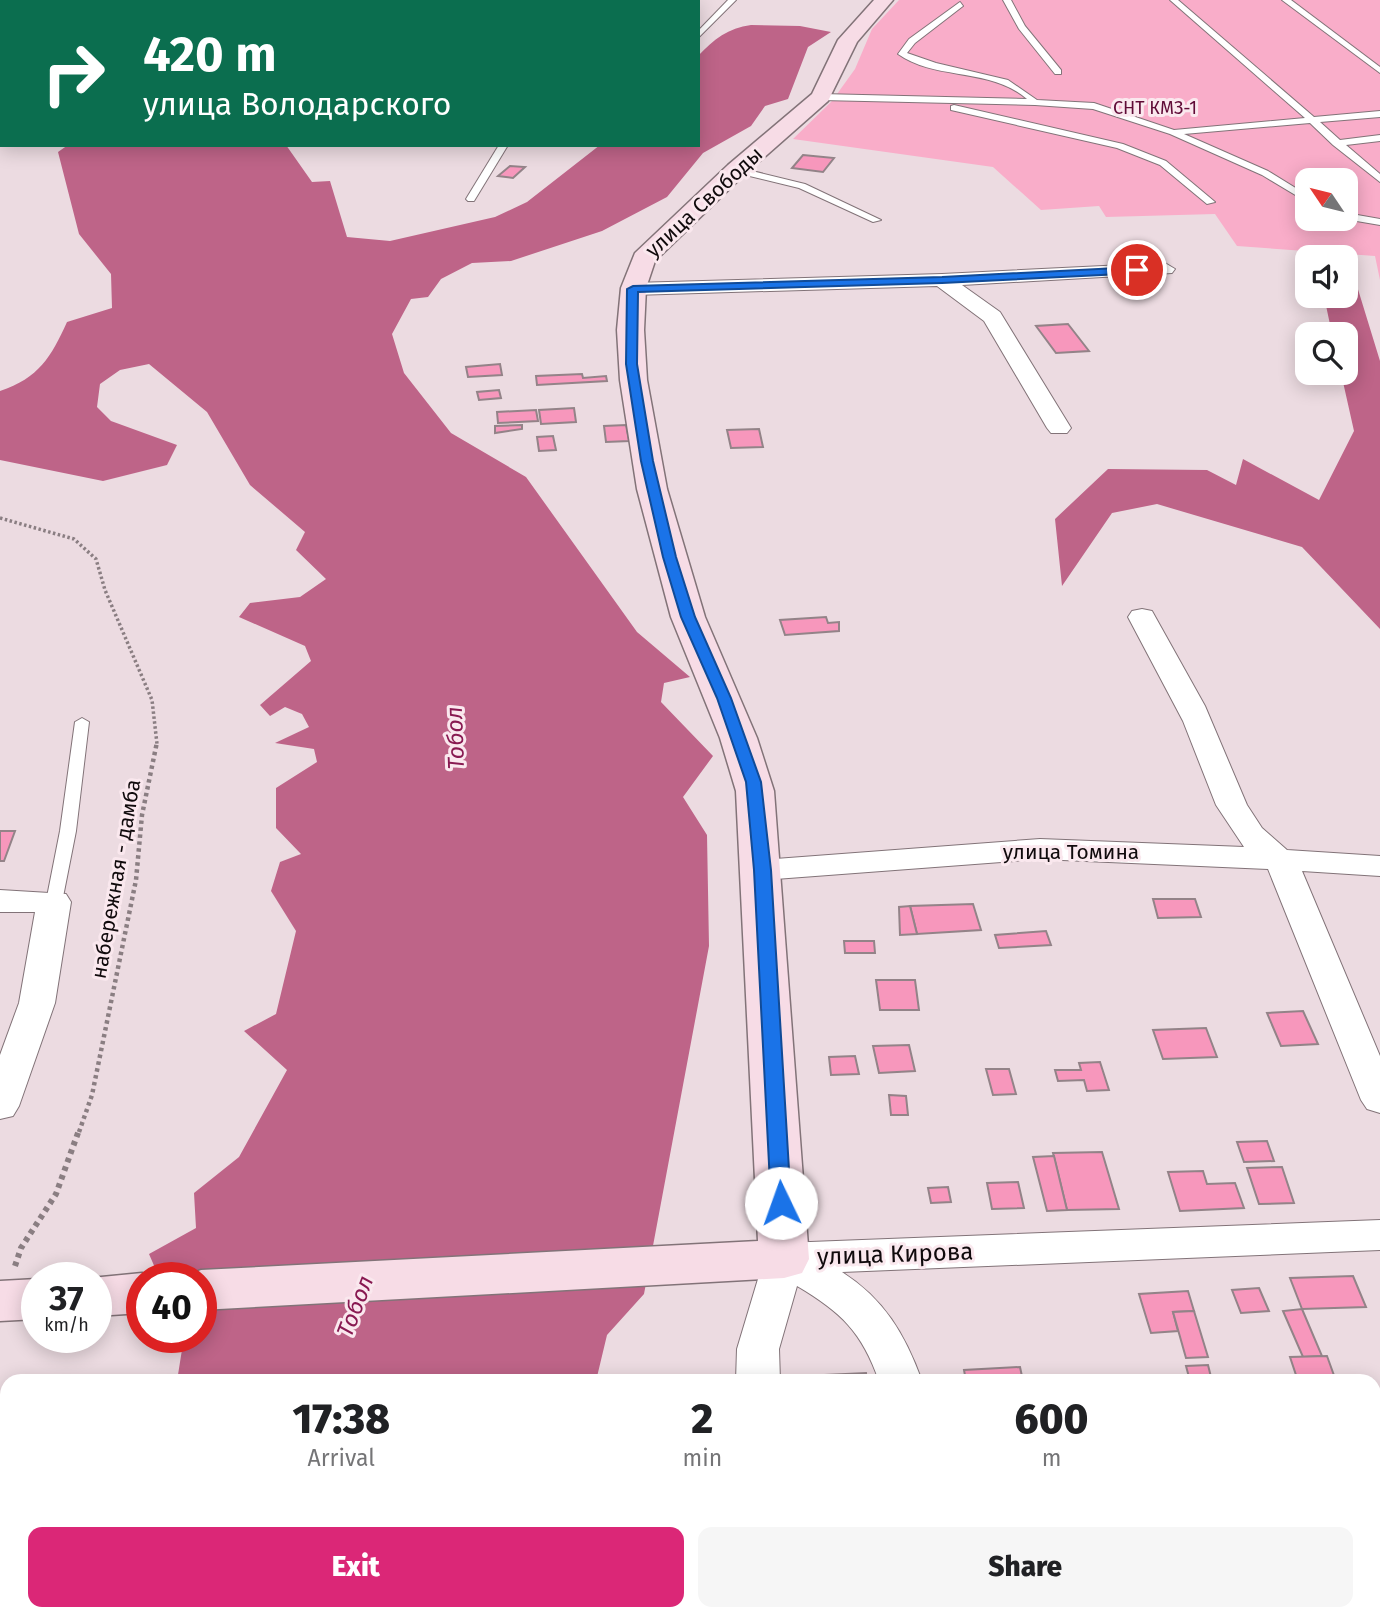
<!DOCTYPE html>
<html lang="en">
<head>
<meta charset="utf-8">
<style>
	body { margin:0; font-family:"Fira Sans",sans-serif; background:#f6f6f6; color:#202124; height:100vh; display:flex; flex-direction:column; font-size:26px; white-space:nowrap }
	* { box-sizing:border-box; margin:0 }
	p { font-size:23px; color:#757577 }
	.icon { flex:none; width:38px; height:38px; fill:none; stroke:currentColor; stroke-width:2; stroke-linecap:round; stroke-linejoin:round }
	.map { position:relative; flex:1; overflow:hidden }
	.side { position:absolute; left:0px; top:1374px; width:1381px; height:247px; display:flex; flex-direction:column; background:#fff; border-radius:21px 21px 0 0; box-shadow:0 4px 18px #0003 }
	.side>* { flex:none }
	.hud { position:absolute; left:0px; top:0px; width:700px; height:147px; box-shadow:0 4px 18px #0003; background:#0b6e4f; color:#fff; overflow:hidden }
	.needle { width:46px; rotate:305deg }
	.fabs { position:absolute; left:1295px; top:168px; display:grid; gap:14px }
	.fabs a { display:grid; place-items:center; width:63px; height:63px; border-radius:14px; background:#fff; box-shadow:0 4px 18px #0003; font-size:35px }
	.speed { position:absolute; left:21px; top:1262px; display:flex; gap:14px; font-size:35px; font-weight:700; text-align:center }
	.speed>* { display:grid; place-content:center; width:91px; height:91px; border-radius:50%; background:#fff; box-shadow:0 4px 18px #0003; line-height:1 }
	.speed small { font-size:18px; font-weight:400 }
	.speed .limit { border:10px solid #d22; background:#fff; color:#111 }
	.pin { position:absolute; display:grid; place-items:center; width:60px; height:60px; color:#fff; margin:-30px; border:4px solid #fff; border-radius:50%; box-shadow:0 2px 7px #0007 }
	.me { position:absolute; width:77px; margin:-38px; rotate:357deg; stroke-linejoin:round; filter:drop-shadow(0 0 5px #0008) }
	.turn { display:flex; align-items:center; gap:24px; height:147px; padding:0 28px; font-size:32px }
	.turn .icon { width:91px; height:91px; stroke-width:2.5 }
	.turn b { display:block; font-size:49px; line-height:60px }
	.eta { display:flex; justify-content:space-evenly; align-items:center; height:119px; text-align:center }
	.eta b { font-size:42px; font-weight:800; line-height:49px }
	.action { display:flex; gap:14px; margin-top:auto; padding:14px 28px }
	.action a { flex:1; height:80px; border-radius:14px; background:#db2777; color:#fff; font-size:28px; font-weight:800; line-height:80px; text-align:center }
	.action a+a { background:#f6f6f6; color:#202124 }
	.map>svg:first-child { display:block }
	.green { fill:#f9adc9; fill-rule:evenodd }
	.water { fill:#be6488 }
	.building { fill:#f797bc; stroke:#938388; stroke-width:2 }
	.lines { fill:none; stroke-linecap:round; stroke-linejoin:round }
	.lane-casing { stroke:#827378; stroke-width:2 }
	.street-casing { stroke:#827378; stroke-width:2 }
	.secondary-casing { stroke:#827378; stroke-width:3 }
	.path-far2 { stroke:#8a7e82; stroke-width:3.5; stroke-dasharray:2.5 2.5; stroke-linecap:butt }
	.path-far1 { stroke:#8a7e82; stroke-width:4.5; stroke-dasharray:3.5 3.5; stroke-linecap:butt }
	.path { stroke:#8a7e82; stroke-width:6; stroke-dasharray:4.5 4.5; stroke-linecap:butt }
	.lane { fill:#fff; fill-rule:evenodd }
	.street { fill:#fff; fill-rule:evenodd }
	.secondary { fill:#f7dce6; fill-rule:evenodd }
	.route { fill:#1a73e8; stroke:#114b97; stroke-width:2 }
	.labels { text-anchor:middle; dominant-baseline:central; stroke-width:6; stroke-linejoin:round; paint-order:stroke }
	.far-park-label { font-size:18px; fill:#600b37; stroke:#fae8ee }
	.street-label { font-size:21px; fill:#100a0c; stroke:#fae8ee }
	.water-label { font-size:23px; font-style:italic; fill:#881951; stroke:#fae8ee }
	.near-street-label { font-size:24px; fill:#100a0c; stroke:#fae8ee }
</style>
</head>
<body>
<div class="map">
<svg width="1380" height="1620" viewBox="0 0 1380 1620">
	<rect width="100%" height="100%" fill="#ecdbe1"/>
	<!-- green -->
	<path class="green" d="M899,0H1380V280L1375,256L1237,246L1215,214L1106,217L1099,206L1041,210L993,167L793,139L832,101L855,69L872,29ZM1307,180H1346V219H1307Z"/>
	<!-- water -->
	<g class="water">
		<path d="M751,25L800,26L831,32L808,47L788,99L765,106L751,126L703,153L667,197L602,231L511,261L472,263L441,279L428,297L411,299L392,334L404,373L451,433L526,477L637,632L690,677L664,683L661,702L713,756L683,797L707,835L709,946L644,1294L607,1335L596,1381H177L184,1337H201V1278L159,1277L149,1254L196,1228L194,1193L239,1157L287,1070L244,1031L276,1014L296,931L271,891L280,862L301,854L276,828V788L317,762L314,749L275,743L309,727L302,714L285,707L270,716L260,705L311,661L305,646L239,617L250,603L300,597L326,579L296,550L305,532L250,485L207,412L149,364L120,370L100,384L97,407L111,421L177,445L167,465L103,481L0,460V391C39,378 51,357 67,322L112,308L111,274L79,234L58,152L68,145H286L312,182L330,181L347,237L390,241L495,217L527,202L600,145H698V56C714,39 728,28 751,25Z"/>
		<path d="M1346,259L1349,260L1380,361V629L1302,547L1157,504L1112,513L1062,586L1055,519L1108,469L1207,470L1236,485L1243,459L1319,500L1354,431L1341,373H1346V334H1332L1324,296H1346Z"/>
		<path d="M7,1597V1614H537L535,1620H0V1605Z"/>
	</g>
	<!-- building -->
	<g class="building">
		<path d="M803,155L834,158L823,172L792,168Z"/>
		<path d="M510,166L525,167L513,178L498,176Z"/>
		<path d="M1068,324L1089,351L1056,353L1036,326Z"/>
		<path d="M500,364L502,375L468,377L466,367Z"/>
		<path d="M582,374L583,378L606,376L607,381L537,385L536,376Z"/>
		<path d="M499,390L501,398L479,400L477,392Z"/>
		<path d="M574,408L576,422L541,424L539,410Z"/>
		<path d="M536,410L538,421L498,423L497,412Z"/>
		<path d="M522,425V429L495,433V426Z"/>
		<path d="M626,425L629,441L606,442L604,426Z"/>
		<path d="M759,429L763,447L731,448L727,430Z"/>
		<path d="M553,436L556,450L539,451L537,437Z"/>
		<path d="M826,617L828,623L839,622V631L785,635L780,620Z"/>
		<path d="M0,831H15L4,861H0Z"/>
		<path d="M1153,899H1195L1201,917L1158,918Z"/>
		<path d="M973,904L981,930L917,934L910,906Z"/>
		<path d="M910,906L917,934L900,935L899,907Z"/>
		<path d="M1046,931L1051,945L999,948L995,935Z"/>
		<path d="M844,941H874L875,953H845Z"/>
		<path d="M876,980H915L919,1010H880Z"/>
		<path d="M1303,1011L1318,1044L1281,1046L1267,1013Z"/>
		<path d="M1206,1028L1217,1057L1163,1059L1153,1030Z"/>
		<path d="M909,1045L915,1071L879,1073L873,1046Z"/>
		<path d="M855,1056L859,1074L831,1075L829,1057Z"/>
		<path d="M1100,1062L1109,1090L1087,1091L1084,1080L1058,1081L1055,1070H1081L1079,1063Z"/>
		<path d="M986,1069H1009L1016,1094L993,1095Z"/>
		<path d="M889,1095L906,1096L908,1115H891Z"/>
		<path d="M1267,1141L1274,1161L1244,1162L1237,1142Z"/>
		<path d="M1102,1152L1119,1209L1067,1210L1053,1153Z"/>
		<path d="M1054,1156L1067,1210L1047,1211L1033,1157Z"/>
		<path d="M1282,1167L1294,1203L1259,1204L1247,1168Z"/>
		<path d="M1203,1171L1207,1184L1235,1183L1244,1208L1180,1211L1168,1172Z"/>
		<path d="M1018,1182L1024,1208L992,1209L987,1183Z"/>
		<path d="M948,1187L951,1202L931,1203L928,1188Z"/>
		<path d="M1353,1276L1366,1307L1302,1309L1290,1278Z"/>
		<path d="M1259,1288L1269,1311L1241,1313L1232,1290Z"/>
		<path d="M1188,1291L1194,1311L1173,1312L1178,1331L1151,1333L1139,1294Z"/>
		<path d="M1302,1309L1322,1356L1303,1357L1283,1311Z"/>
		<path d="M1194,1311L1208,1357L1186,1358L1173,1312Z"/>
		<path d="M1327,1356L1336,1381H1298L1290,1357Z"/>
		<path d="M1208,1365L1212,1381H1190L1186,1366Z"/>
		<path d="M1020,1367L1023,1381H966L964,1370Z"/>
		<path d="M866,1373L867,1381H825V1375Z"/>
		<path d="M653,1614H733V1620H652Z"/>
		<path d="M847,1614H901L902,1620H848Z"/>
		<path d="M985,1614H1036L1037,1620H986Z"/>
	</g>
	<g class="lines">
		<!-- lane casing -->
		<g class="lane-casing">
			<g id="lane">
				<path d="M41,0H49L40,2Z"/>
				<path d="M728,0H736L698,38V31Z"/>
				<path d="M1003,0H1011L1025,26L1061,70V74H1055L1019,29Z"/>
				<path d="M1170,0H1178L1314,117L1380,111V117L1320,122L1340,140L1380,135V141L1346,145L1380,174V182L1333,145L1310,123L1184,134L1268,171L1307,195V202L1262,175L1170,134L1093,109L1035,105L821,100L817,97L821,94L1027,99C990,67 936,81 898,54L909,39L960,2L963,6L915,43L907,53L936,63L1008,80L1037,100L1094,103L1174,130L1305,118Z"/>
				<path d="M1282,0H1291L1380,67V73Z"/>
				<path d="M0,87H2L0,97Z"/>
				<path d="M954,105L1123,144L1166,161L1215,202L1207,204L1160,165L1117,148L951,110V106Z"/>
				<path d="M499,145H508L474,201H468L466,199Z"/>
				<path d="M736,167L805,184L881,220L873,222L799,188L733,172V168Z"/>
				<path d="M1346,213L1380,219V225L1345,219Z"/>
				<path d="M82,718L89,722L76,831L62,902L54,907L46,902L60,831L75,722Z"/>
			</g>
		</g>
		<!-- street casing -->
		<g class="street-casing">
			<g id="street">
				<path d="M407,0H421L406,2Z"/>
				<path d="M1165,263L1175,269L1172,273L962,285L1000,312L1071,428L1067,433H1051L1047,428L984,321L937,286L633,295L623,289L633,283L942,274Z"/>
				<path d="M1142,609L1152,611L1205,706L1247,805L1262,828L1287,850L1380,856V876L1302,871L1380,1056V1113L1367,1109L1361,1100L1268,869L1040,859L762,880L750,877L746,870L750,863L762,860L1040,839L1244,847L1216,805L1183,721L1128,617L1132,611Z"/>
				<path d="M0,890L66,894L71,902L55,1003L19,1106L13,1116L0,1119V1055L19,1003L35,912H0Z"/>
				<path d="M1380,1220V1250L842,1272C884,1299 905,1334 922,1381H879C862,1332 841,1312 797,1286L779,1349L780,1381H736L737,1349L764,1259L770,1248L784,1243Z"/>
				<rect x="738" y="1614" width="48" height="6"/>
				<path d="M922,1614H970L972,1620H924Z"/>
			</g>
		</g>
		<!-- secondary casing -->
		<g class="secondary-casing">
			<g id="secondary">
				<path d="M874,0H893L857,42L828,101L744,175L655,261L646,288L644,330L647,380L667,489L705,617L757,738L774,791L809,1259L802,1273L784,1278L201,1310V1278H182L201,1270L758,1241L736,791L720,738L671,617L637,489L620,380L617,330L621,288L635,253L728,165L812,94L838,40Z"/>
				<path d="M142,1273L156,1278H142V1313L96,1316V1278H91Z"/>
				<path d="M37,1279V1319L0,1321V1281Z"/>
			</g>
		</g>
		<!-- path-far2 -->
		<path class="path-far2" d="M0,518L74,539L96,559L105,590L152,700L157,744"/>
		<!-- path-far1 -->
		<path class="path-far1" d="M79,1132L92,1095L136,880L142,815L157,742"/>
		<!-- path -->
		<path class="path" d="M15,1266L21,1248L56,1194L79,1130"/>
		<!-- lane -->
		<use href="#lane" class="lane"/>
		<!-- street -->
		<use href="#street" class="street"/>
		<!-- secondary -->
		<use href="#secondary" class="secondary"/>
	</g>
	<!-- route -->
	<path class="route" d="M1137,267L1141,268V273L942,283L638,292L637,364L653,461L676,557L695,617L731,698L761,782L771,870L791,1203L788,1208H774L771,1203L754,870L746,782L717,698L681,617L663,557L641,461L626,364L627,289L633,286L942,277Z"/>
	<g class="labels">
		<!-- far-park labels -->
		<g class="far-park-label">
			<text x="1155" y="108">СНТ КМЗ-1</text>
		</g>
		<!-- street labels -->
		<g class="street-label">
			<text transform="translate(704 202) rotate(-43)">улица Свободы</text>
			<text x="1071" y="852">улица Томина</text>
			<text transform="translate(116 879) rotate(-80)">набережная - дамба</text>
		</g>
		<!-- water labels -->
		<g class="water-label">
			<text transform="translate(455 738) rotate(-92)">Тобол</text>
			<text transform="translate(355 1306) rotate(-69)">Тобол</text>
		</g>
		<!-- near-street labels -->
		<g class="near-street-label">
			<text transform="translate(895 1254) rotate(-2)">улица Кирова</text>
		</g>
	</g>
</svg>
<div class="fabs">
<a><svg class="needle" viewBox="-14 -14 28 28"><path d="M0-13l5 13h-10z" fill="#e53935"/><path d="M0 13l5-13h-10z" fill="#757577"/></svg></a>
<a><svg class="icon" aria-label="sound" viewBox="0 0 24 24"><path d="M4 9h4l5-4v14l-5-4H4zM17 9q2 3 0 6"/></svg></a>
<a><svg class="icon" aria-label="search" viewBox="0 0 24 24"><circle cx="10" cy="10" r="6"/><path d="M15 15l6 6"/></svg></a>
</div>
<div class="speed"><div>37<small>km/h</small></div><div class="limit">40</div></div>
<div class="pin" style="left:1137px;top:270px;background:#d93025"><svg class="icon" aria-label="arrive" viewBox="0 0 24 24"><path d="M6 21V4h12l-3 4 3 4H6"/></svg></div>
<svg class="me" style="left:781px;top:1203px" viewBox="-20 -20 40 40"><circle r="19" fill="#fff"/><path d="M0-13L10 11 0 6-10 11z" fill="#1a73e8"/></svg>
<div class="hud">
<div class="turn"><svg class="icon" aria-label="right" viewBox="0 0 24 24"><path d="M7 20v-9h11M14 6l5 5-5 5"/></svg><div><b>420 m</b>улица Володарского</div></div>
</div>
<section class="side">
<div class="eta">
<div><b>17:38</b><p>Arrival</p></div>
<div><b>2</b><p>min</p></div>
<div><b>600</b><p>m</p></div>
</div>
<div class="action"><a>Exit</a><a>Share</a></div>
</section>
</div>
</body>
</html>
